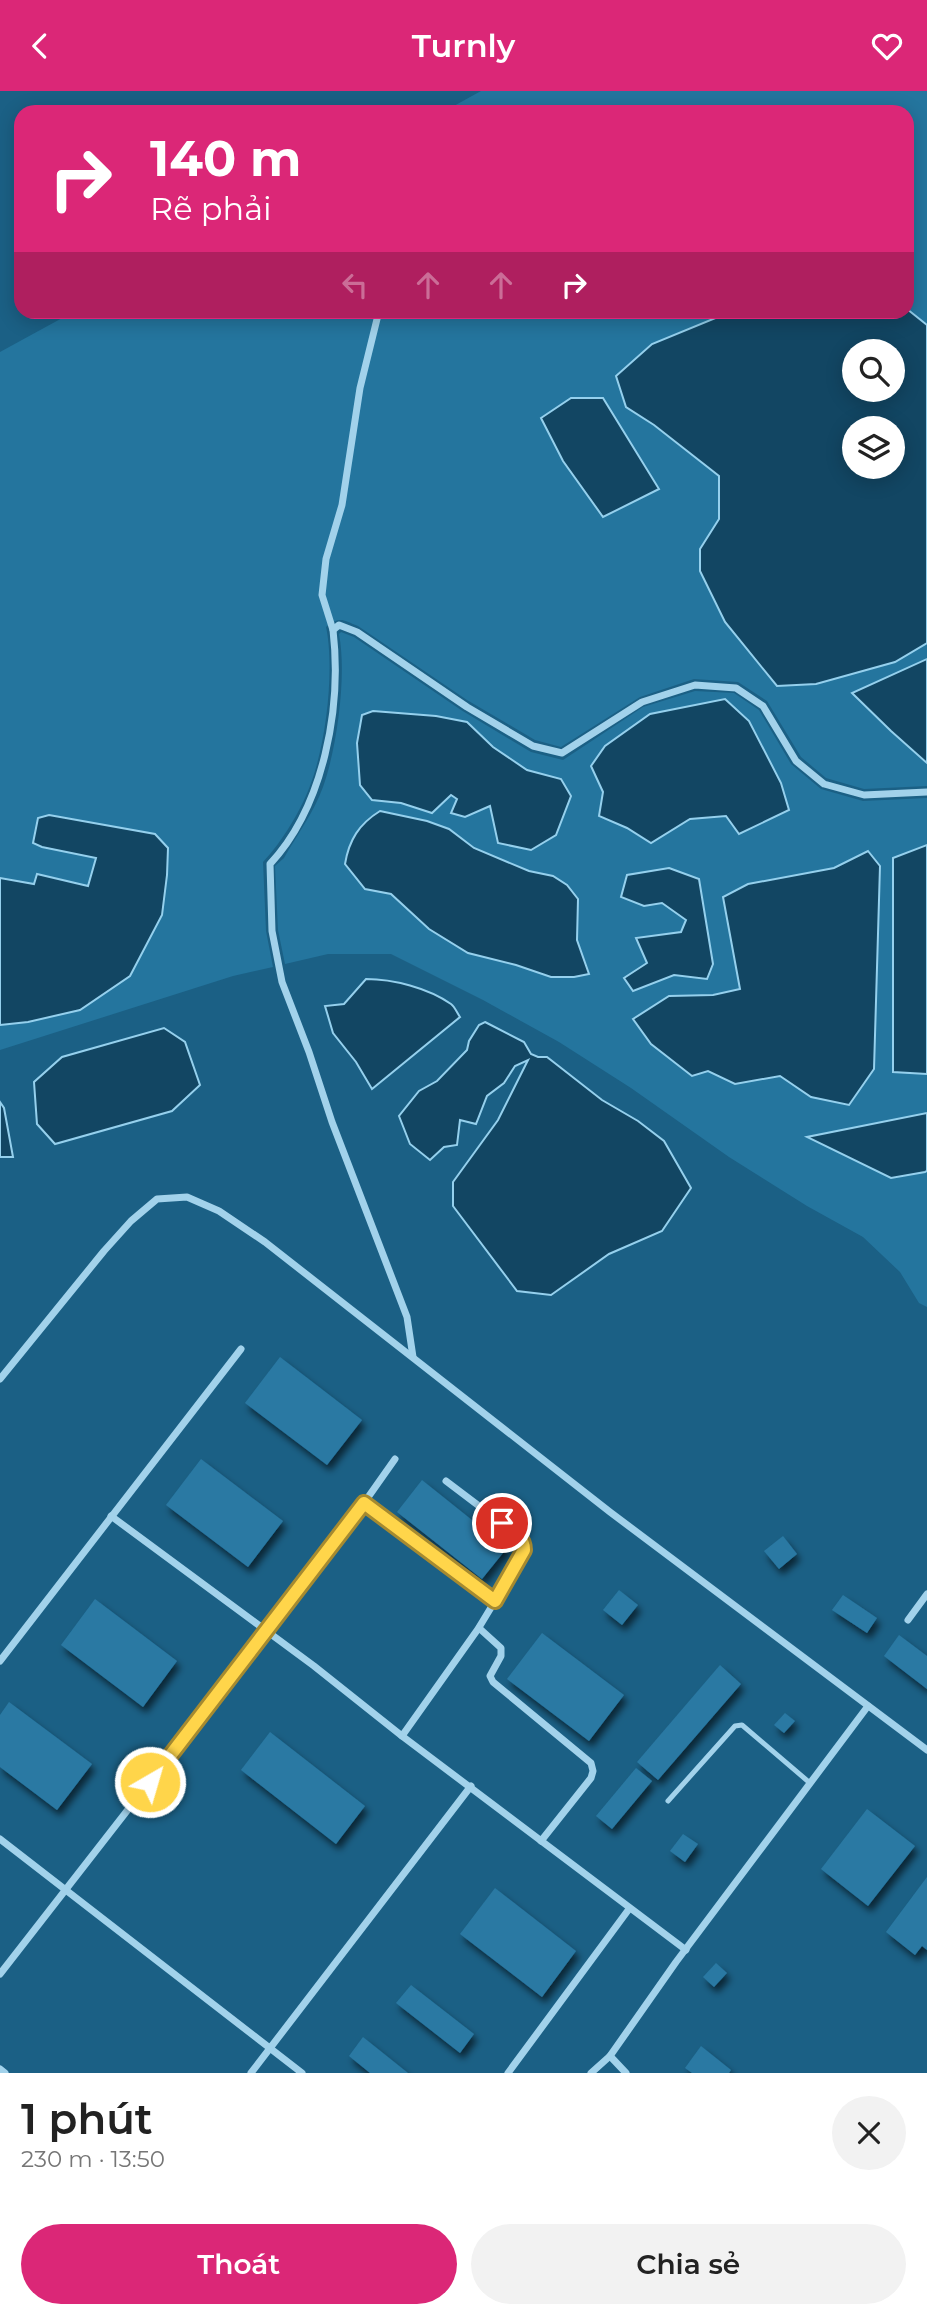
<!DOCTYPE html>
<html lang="vi">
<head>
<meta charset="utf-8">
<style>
	body { margin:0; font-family:Montserrat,sans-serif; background:#f2f2f2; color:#222; height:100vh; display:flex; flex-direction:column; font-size:26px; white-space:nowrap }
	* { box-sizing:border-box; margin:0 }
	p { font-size:23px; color:#767676 }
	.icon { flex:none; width:38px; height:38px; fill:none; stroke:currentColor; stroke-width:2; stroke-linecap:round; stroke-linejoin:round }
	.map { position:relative; height:1982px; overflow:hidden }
	.details { display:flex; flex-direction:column; background:#fff; flex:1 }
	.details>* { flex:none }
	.hud { position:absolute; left:14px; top:14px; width:900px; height:214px; border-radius:21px; box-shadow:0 4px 18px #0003; background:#db2777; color:#fff; overflow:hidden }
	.fabs { position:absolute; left:842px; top:248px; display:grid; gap:14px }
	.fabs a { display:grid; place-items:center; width:63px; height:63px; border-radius:50%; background:#fff; box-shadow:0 4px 18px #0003; font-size:35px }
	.pin { position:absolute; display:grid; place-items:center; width:60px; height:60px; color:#fff; margin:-30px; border:4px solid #fff; border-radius:50%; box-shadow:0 2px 7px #0007 }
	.me { position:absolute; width:77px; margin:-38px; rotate:38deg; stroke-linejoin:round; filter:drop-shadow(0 0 5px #0008) }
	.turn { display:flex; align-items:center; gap:24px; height:147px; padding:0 21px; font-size:32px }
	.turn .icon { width:91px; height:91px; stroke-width:2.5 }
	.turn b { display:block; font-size:49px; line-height:60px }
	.lanes { display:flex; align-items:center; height:66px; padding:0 21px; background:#0003; justify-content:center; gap:35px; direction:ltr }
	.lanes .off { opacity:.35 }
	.round { display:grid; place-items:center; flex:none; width:74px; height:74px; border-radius:37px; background:#f2f2f2 }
	.summary { display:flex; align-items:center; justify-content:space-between; height:119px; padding:0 21px }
	h1 { font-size:42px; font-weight:600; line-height:52px }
	.action { display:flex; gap:14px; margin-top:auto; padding:14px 21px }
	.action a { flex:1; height:80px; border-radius:42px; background:#db2777; color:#fff; font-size:28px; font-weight:600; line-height:80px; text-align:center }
	.action a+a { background:#f2f2f2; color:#222 }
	header { display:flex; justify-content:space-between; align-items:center; height:91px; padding:0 21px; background:#db2777; color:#fff; font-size:32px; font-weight:600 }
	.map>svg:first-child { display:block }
	.green { fill:#24759e; fill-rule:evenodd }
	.water { fill:#124663; stroke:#95d0ed; stroke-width:2; fill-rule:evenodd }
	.building { fill:#2a79a3; filter:url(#shadow) }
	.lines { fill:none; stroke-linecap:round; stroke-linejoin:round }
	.service { stroke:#a2d2eb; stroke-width:5 }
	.minor { stroke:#a2d2eb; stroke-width:7 }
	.route-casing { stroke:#a68a30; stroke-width:18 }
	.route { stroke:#ffd54a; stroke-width:12 }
</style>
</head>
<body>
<header><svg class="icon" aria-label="back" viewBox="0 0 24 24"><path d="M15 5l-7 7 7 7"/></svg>Turnly<svg class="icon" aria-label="heart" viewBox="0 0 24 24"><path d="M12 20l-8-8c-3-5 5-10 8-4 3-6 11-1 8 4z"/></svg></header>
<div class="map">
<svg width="927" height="1982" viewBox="0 0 927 1982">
	<defs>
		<filter id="shadow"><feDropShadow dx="3.5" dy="6" stdDeviation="3.5" flood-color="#0009"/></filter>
	</defs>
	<rect width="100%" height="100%" fill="#1b6085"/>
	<!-- green -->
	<g class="green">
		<path d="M481,0H927V695L864,698L826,687L801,666L767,610L738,591L694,588L640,606L561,656L535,649L467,609L358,535C342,529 341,525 326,536C335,577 326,652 311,692C302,718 282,751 263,771L266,840L273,876L233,885L0,959V261L75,220H906V21H443ZM854,261H892V299H854ZM854,338H892V376H854Z"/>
		<path d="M341,541L354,546L461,619L531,661L563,669L643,616L695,600L734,602L759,619L791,673L821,698L863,710L927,707V1216L919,1212L900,1181L863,1146L807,1115L729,1066L631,997L559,951L483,909L391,863H328L285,873L278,839L275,775L284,767C297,744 314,721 323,696C337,657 347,584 339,543Z"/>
	</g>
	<!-- water -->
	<g class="water">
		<path d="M907,218L927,234V552L895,571L816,593L777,595L725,531L700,480V458L719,428V385L654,334L626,316L616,285L652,253L730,221L906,220ZM854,261H892V299H854ZM854,338H892V376H854Z"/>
		<path d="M571,307H603L659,398L603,426L563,370L541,327Z"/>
		<path d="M927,568V672L891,640L852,602Z"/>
		<path d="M725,608L749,630L781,692L789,719L739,743L726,725L690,728L651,752L627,737L599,725L603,701L591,675L605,655L650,623Z"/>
		<path d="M373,620L436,625L467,631L493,656L527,679L561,688L571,705L556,744L531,759L498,752L490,715L465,726L451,722L457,708L451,704L432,722L401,712L372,709L360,694L357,652L362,624Z"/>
		<path d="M380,720L427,730L449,738L474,757L529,780L553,785L567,794L578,808L577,849L589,883L574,886H551L516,874L468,862L429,838L391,803L365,798L345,773C349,749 359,733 380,720Z"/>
		<path d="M49,724L155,743L168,757L167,784L162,824L130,885L80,919L28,931L0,934V787L34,793L37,783L88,795L96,767L42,756L33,752L38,727Z"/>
		<path d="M927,754V983L893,981V767Z"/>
		<path d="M868,760L880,775L874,978L849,1014L811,1006L780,985L735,993L708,980L692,985L651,953L633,928L669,905L713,904L740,898L723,806L748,793L834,777Z"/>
		<path d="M669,777L699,788L713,873L707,888L674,884L633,900L624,887L647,872L636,847L681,841L686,829L662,812L644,815L621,806L627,784Z"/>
		<path d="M366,888C393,888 428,897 451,913C455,916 457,922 460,926L372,998L356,971L333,942L325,915L344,913Z"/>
		<path d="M485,931L524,951L531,963L538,966H547L602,1009L638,1030L664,1050L691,1097L662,1140L609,1163L551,1204L517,1200L453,1115V1091L498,1029L528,969L515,975L504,992L487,1005L476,1033L460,1029L457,1054L444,1056L430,1069L410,1053L399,1025L419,1000L437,990L467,959L469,950L479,934Z"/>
		<path d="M164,937L185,951L200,994L172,1020L55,1053L37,1033L34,991L62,966Z"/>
		<path d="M0,1011L4,1017L13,1066H0Z"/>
		<path d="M927,1022V1080L925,1081L891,1087L807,1046Z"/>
	</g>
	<!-- building -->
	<g class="building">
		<path d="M280,1266L362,1329L327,1374L245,1312Z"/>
		<path d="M201,1368L283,1430L248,1476L166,1414Z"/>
		<path d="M422,1389L507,1457L482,1488L397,1421Z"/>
		<path d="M783,1445L797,1463L779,1478L764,1460Z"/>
		<path d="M619,1499L638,1514L622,1534L603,1519Z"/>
		<path d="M843,1504L877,1527L867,1542L832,1519Z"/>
		<path d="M95,1508L177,1570L143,1616L61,1554Z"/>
		<path d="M542,1542L624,1604L589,1650L507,1588Z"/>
		<path d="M899,1544L927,1565V1598L884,1565Z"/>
		<path d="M720,1574L741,1593L658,1689L637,1671Z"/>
		<path d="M9,1611L92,1673L57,1719L0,1676V1624Z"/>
		<path d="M785,1622L795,1630L784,1642L774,1634Z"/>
		<path d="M270,1641L365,1715L336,1753L241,1679Z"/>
		<path d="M636,1677L652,1690L612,1738L596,1725Z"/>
		<path d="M867,1718L915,1755L868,1815L821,1778Z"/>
		<path d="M683,1743L698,1753L685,1771L670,1760Z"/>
		<path d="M927,1786V1859L922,1855L915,1864L886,1841Z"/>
		<path d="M495,1797L576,1860L542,1906L460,1843Z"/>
		<path d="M716,1872L727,1882L714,1896L703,1886Z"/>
		<path d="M411,1894L474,1943L460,1962L396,1912Z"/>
		<path d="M363,1946L408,1982H370L349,1965Z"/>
		<path d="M701,1955L731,1979L729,1982H692L685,1977Z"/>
	</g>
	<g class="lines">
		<!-- service -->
		<path class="service" d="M668,1710L735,1635L742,1634L810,1692"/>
		<!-- minor -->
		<g class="minor">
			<path d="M333,539L322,504L326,468L342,414L360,297L379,220"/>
			<path d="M413,1266L407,1226L332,1031L309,961L282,891L272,840L270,773C324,715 342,616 333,539L339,534L357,541L467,616L533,655L562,662L642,611L695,594L736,597L763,615L796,670L824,693L864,704L927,701"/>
			<path d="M0,1288L104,1160L131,1130L157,1108L187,1106L219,1120L265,1151L610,1421L927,1659"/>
			<path d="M446,1390L520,1446L524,1453V1459L495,1510"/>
			<path d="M364,1412L495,1510L478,1538L402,1645"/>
			<path d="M111,1425L314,1575L402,1645L686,1859"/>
			<path d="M908,1529L927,1503"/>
			<path d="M479,1537L501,1557V1565L490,1585L493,1591L591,1672L593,1680L591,1687L541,1750"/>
			<path d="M0,1570L241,1258"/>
			<path d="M0,1748L302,1982"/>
			<path d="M0,1883L267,1540L364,1412L395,1368"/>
			<path d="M610,1965L626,1982"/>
			<path d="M0,1978L5,1982"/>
			<path d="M251,1982L471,1695"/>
			<path d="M508,1982L629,1818"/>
			<path d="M591,1982L610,1965L676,1871L868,1615"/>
		</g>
	</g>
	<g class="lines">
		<!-- route casing -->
		<g class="route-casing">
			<path id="route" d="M150,1691L364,1412L495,1510L524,1459C524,1445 512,1439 502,1432"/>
		</g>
		<!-- route -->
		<use href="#route" class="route"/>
	</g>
</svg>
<div class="fabs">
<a><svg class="icon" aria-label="search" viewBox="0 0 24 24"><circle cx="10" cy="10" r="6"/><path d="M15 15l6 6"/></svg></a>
<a><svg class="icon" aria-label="layers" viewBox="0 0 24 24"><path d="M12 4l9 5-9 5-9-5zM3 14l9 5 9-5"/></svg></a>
</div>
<div class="pin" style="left:502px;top:1432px;background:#d93025"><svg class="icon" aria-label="arrive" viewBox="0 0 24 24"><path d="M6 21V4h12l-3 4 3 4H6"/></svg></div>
<svg class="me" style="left:150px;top:1691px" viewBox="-20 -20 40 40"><circle r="17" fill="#ffd54a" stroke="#fff" stroke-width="3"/><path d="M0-11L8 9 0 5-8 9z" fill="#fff"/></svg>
<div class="hud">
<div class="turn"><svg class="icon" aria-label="right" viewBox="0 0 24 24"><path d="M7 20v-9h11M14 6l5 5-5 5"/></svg><div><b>140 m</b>Rẽ phải</div></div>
<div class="lanes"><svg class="icon off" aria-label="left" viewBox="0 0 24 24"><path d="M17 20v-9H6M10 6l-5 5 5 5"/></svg><svg class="icon off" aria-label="ahead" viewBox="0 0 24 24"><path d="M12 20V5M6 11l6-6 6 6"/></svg><svg class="icon off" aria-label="ahead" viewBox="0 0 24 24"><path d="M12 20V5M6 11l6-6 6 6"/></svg><svg class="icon" aria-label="right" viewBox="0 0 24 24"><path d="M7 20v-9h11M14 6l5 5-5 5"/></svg></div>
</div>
</div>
<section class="details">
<div class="summary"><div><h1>1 phút</h1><p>230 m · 13:50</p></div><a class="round"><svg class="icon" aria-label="close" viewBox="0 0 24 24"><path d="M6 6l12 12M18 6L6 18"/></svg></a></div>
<div class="action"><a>Thoát</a><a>Chia sẻ</a></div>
</section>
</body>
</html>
